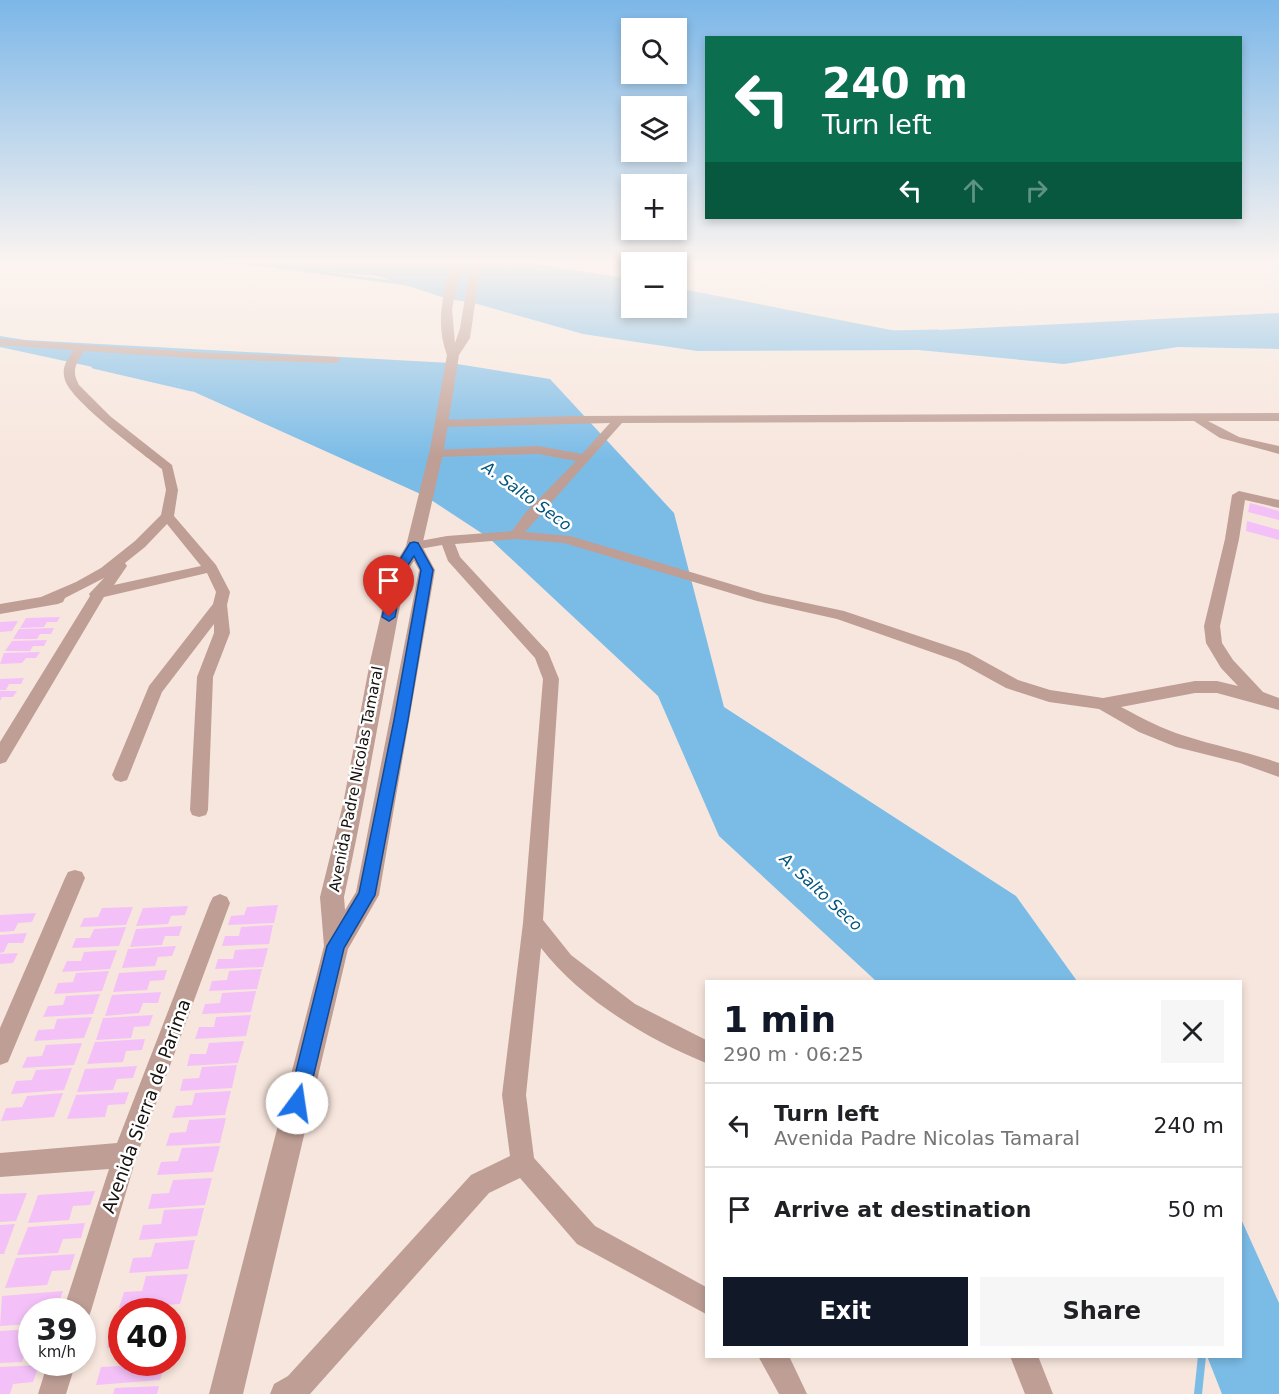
<!DOCTYPE html>
<html lang="en">
<head>
<meta charset="utf-8">
<style>
	body { margin:0; font-family:"DejaVu Sans",sans-serif; background:#f6f6f6; color:#202124; height:100vh; display:flex; flex-direction:column; font-size:22px; white-space:nowrap }
	* { box-sizing:border-box; margin:0 }
	p { font-size:20px; color:#757577 }
	.icon { flex:none; width:33px; height:33px; fill:none; stroke:currentColor; stroke-width:2; stroke-linecap:round; stroke-linejoin:round }
	.map { position:relative; flex:1; overflow:hidden }
	.sheet { position:absolute; left:705px; top:980px; width:537px; height:378px; display:flex; flex-direction:column; background:#fff; border-radius:0px; box-shadow:0 3px 9px #0003 }
	.sheet>* { flex:none }
	.hud { position:absolute; left:705px; top:36px; width:537px; height:183px; border-radius:0px; box-shadow:0 3px 9px #0003; background:#0b6e4f; color:#fff; overflow:hidden }
	.buttons { position:absolute; left:621px; top:18px; display:grid; gap:12px }
	.buttons a { display:grid; place-items:center; width:66px; height:66px; border-radius:0px; background:#fff; box-shadow:0 3px 9px #0003; font-size:30px }
	.speed { position:absolute; left:18px; top:1298px; display:flex; gap:12px; font-size:30px; font-weight:700; text-align:center }
	.speed>* { display:grid; place-content:center; width:78px; height:78px; border-radius:50%; background:#fff; box-shadow:0 3px 9px #0003; line-height:1 }
	.speed small { font-size:15px; font-weight:400 }
	.speed .limit { border:9px solid #d22; background:#fff; color:#111 }
	.pin { position:absolute; display:grid; place-items:center; width:51px; height:51px; color:#fff; margin:-62px -26px; border-radius:50% 50% 50% 0; rotate:-45deg; box-shadow:0 0 6px #0007 }
	.pin .icon { rotate:45deg }
	.me { position:absolute; width:66px; margin:-33px; rotate:14deg; stroke-linejoin:round; filter:drop-shadow(0 0 4px #0008) }
	.turn { display:flex; align-items:center; gap:21px; height:126px; padding:0 18px; font-size:27px }
	.turn .icon { width:78px; height:78px; stroke-width:2.5 }
	.turn b { display:block; font-size:42px; line-height:51px }
	.lanes { display:flex; align-items:center; height:57px; padding:0 18px; background:#0003; justify-content:center; gap:30px; direction:ltr }
	.lanes .off { opacity:.35 }
	.round { display:grid; place-items:center; flex:none; width:63px; height:63px; border-radius:0px; background:#f6f6f6 }
	.overview { display:flex; align-items:center; justify-content:space-between; height:102px; padding:0 18px }
	h1 { font-size:36px; font-weight:800; line-height:45px; color:#111827 }
	.action { display:flex; gap:12px; margin-top:auto; padding:12px 18px }
	.action a { flex:1; height:69px; border-radius:0px; background:#111827; color:#fff; font-size:24px; font-weight:800; line-height:69px; text-align:center }
	.action a+a { background:#f6f6f6; color:#202124 }
	ul { padding:0; list-style:none }
	li { display:flex; align-items:center; gap:18px; height:84px; padding:0 18px; border-top:2px solid #e0e0e0 }
	li div { flex:1 }
	li b { display:block; font-size:22px }
	li em { font-style:normal }
	.map>svg:first-child { display:block }
	.water { fill:#7bbce7 }
	.lines { fill:none; stroke-linecap:round; stroke-linejoin:round }
	.stream-far1 { stroke:#7bbce7; stroke-width:3 }
	.stream { stroke:#7bbce7; stroke-width:8 }
	.building { fill:#f3c1f8 }
	.minor { fill:#be9e95; fill-rule:evenodd }
	.tertiary { fill:#be9e95; fill-rule:evenodd }
	.route { fill:#1a73e8; stroke:#114b97; stroke-width:1.5 }
	.labels { text-anchor:middle; dominant-baseline:central; stroke-width:5; stroke-linejoin:round; paint-order:stroke }
	.street-label { font-size:15px; fill:#16110e; stroke:#fff }
	.water-label { font-size:16px; font-style:italic; fill:#00547d; stroke:#fff }
	.near-street-label { font-size:18px; fill:#16110e; stroke:#fff }
</style>
</head>
<body>
<div class="map">
<svg width="1279" height="1394" viewBox="0 0 1279 1394">
	<rect width="100%" height="100%" fill="#f7e6dd"/>
	<!-- water -->
	<g class="water">
		<path d="M222,263H529L631,279L632,308H676L677,288L901,332L1279,313V349L1178,347L1064,364L918,350L697,351L583,334L470,302L448,299L378,276Z"/>
		<path d="M0,336L25,340L451,363L550,379L674,513L724,707L1016,896L1077,981H876L719,836L658,696L489,538L425,496L181,386L0,347Z"/>
		<path d="M1241,1219L1279,1303V1394H1222L1207,1356H1240Z"/>
	</g>
	<g class="lines">
		<!-- stream-far1 -->
		<g class="stream-far1">
			<path d="M277,267L407,284"/>
			<path d="M891,332L938,331"/>
			<path d="M93,367L192,390"/>
		</g>
		<!-- stream -->
		<path class="stream" d="M1198,1394L1202,1356"/>
	</g>
	<!-- building -->
	<g class="building">
		<path d="M1250,503L1279,511V520L1248,512Z"/>
		<path d="M1247,521L1279,530V540L1246,531Z"/>
		<path d="M60,617L57,622H47L44,627L20,628L26,618Z"/>
		<path d="M18,621L12,631L0,632V622Z"/>
		<path d="M54,628L51,634H40L37,639H13L19,629Z"/>
		<path d="M47,640L44,646H33L30,651H5L12,641Z"/>
		<path d="M40,652L36,658H26L22,663L0,664L4,653Z"/>
		<path d="M24,678L21,684H9L6,690H0V679Z"/>
		<path d="M0,691H17L13,697H2L0,701Z"/>
		<path d="M278,905L274,923L228,925L231,916L244,915L247,907Z"/>
		<path d="M188,906L185,915L171,916L168,924L136,926L143,908Z"/>
		<path d="M133,907L126,925L80,927L84,918L98,917L102,908Z"/>
		<path d="M36,913L32,922L18,923L14,931L0,932V915Z"/>
		<path d="M273,925L269,944L222,946L225,936H239L241,927Z"/>
		<path d="M182,926L179,936H165L162,945L130,947L136,929Z"/>
		<path d="M126,927L119,946L72,948L76,938H90L94,929Z"/>
		<path d="M27,933L23,943H8L4,952L0,953V935Z"/>
		<path d="M176,946L172,956L158,957L155,966L122,968L128,949Z"/>
		<path d="M268,948L263,967L215,969L218,959H233L235,950Z"/>
		<path d="M117,950L110,969L62,972L67,961H81L84,952Z"/>
		<path d="M18,953L13,963L0,964V954Z"/>
		<path d="M262,969L257,989L209,991L212,981L227,980L229,971Z"/>
		<path d="M167,970L164,980L150,981L147,990L113,992L119,973Z"/>
		<path d="M109,971L102,991L54,994L58,983L73,982L76,973Z"/>
		<path d="M256,991L251,1012L202,1014L205,1004L220,1003L222,993Z"/>
		<path d="M161,992L158,1003H143L139,1013L105,1016L112,995Z"/>
		<path d="M100,994L93,1014L43,1017L48,1006L63,1005L66,996Z"/>
		<path d="M153,1015L149,1026L134,1027L131,1038L96,1040L103,1018Z"/>
		<path d="M251,1015L246,1036L195,1039L199,1027H214L216,1017Z"/>
		<path d="M92,1017L84,1038L34,1041L38,1030L54,1029L57,1019Z"/>
		<path d="M145,1039L142,1050L126,1051L123,1062L87,1064L95,1042Z"/>
		<path d="M244,1041L238,1063L187,1066L190,1054H206L209,1043Z"/>
		<path d="M82,1043L74,1065L22,1068L27,1057L42,1056L46,1045Z"/>
		<path d="M237,1065L232,1088L180,1091L183,1079L199,1078L202,1067Z"/>
		<path d="M137,1066L133,1078L117,1079L113,1090L77,1092L85,1069Z"/>
		<path d="M72,1068L64,1090L11,1094L16,1081L32,1080L36,1070Z"/>
		<path d="M231,1091L225,1115L172,1118L176,1106L192,1105L195,1093Z"/>
		<path d="M129,1092L125,1104L108,1105L105,1117L67,1119L76,1095Z"/>
		<path d="M63,1093L54,1117L1,1121L6,1108L22,1107L27,1096Z"/>
		<path d="M226,1118L220,1143L166,1146L170,1133L186,1132L189,1120Z"/>
		<path d="M220,1146L213,1172L157,1175L161,1162L178,1161L182,1148Z"/>
		<path d="M212,1178L205,1205L148,1209L152,1194L169,1193L173,1180Z"/>
		<path d="M95,1191L90,1205L73,1206L69,1220L28,1223L38,1195Z"/>
		<path d="M27,1193L16,1221L0,1222V1194Z"/>
		<path d="M204,1208L197,1236L139,1240L143,1225L161,1224L164,1210Z"/>
		<path d="M85,1223L81,1238L63,1239L58,1253L17,1255L28,1227Z"/>
		<path d="M15,1224L4,1254H0V1225Z"/>
		<path d="M195,1240L188,1269L129,1273L133,1258L151,1257L155,1243Z"/>
		<path d="M75,1254L70,1270L52,1271L47,1285L5,1288L16,1258Z"/>
		<path d="M188,1274L180,1304L119,1308L124,1292L142,1291L146,1276Z"/>
		<path d="M63,1291L57,1307L32,1311V1324L0,1326L2,1296Z"/>
		<path d="M32,1329V1345L27,1346L22,1362L0,1363V1331Z"/>
		<path d="M122,1330V1347L107,1348L112,1331Z"/>
		<path d="M122,1362H165L160,1380L96,1385L101,1367L121,1366Z"/>
		<path d="M39,1365L33,1382L13,1384L10,1394H0V1367Z"/>
		<path d="M159,1386L157,1394H113L115,1388Z"/>
	</g>
	<g class="lines">
		<!-- minor -->
		<g class="minor">
			<path d="M0,339L208,353L336,357L341,360L336,363L208,359L84,351C76,363 71,371 79,385L110,416L172,465L178,490L174,516L216,565L230,592L227,605L230,633L213,677L208,810L206,815L199,817L192,815L190,810L197,677L214,633V624L162,692L127,780L121,782L115,780L112,775L149,686L213,604L216,592L207,573L104,597L6,762L0,764V742L90,596L89,594L104,578L65,598L63,602L58,604L0,614V604L41,597L76,582L101,568L135,541L161,515L166,490L162,469C142,453 71,401 65,380C61,367 67,360 74,350L0,345ZM167,524L201,566L114,585L127,566L125,563L145,547Z"/>
			<path d="M1279,413V421H1208L1239,437L1279,446V454L1220,438L1194,421L622,423L525,532L570,536L764,594L844,611L969,653L1018,680L1050,690L1103,698L1195,681H1217L1238,686L1221,668L1206,643L1204,626L1225,539L1232,495L1239,491L1279,500V508L1245,500L1239,539L1220,626L1222,643L1233,660L1263,692L1279,698V710L1217,693H1195L1121,707C1142,718 1162,729 1185,736C1216,746 1248,752 1279,763V777L1240,763L1176,747L1139,732L1099,709L1049,702L1006,688L957,661L837,619L757,601L564,543L516,539L455,544L460,557L548,652L559,679L543,920L571,955L635,1004L706,1040V1063C647,1039 580,999 541,948L526,1095L534,1158L595,1226L706,1287V1314L577,1244L520,1178L489,1193L310,1394H270L274,1384L288,1376L471,1175L510,1156L502,1095L523,923L543,679L535,658L448,561L442,545L414,550L407,546L409,543L447,536L512,531L526,512L576,461L538,454L436,457L432,456L430,453L432,450L538,446L582,454L610,423L443,427L439,426V420L575,416Z"/>
			<path d="M75,870L82,872L85,878L8,1062L0,1065V1028L65,878L68,872Z"/>
			<path d="M220,894L227,897L230,903L137,1155L91,1311L87,1321L82,1322V1311H63L109,1169L0,1177V1153L117,1143L210,903L213,897Z"/>
			<path d="M758,1356H789L807,1394H779Z"/>
			<path d="M1010,1356H1038L1053,1394H1025Z"/>
			<path d="M48,1362H76L66,1394H38Z"/>
		</g>
		<!-- tertiary -->
		<path class="tertiary" d="M452,263H462L452,309L455,343L460,328L471,263H481L470,338L459,355L444,449L422,546L435,570L379,895L348,949L243,1394H209L324,946L320,897L343,804L370,662L391,571L406,546L430,449L447,355C435,323 443,295 452,263ZM414,561L419,570L356,892L345,910L344,897C368,789 385,679 407,571Z"/>
	</g>
	<!-- sky -->
	<linearGradient id="sky" x2="0" y2="1"><stop stop-color="#7cb7e8"/><stop offset="0.57" stop-color="#fbf4f0"/><stop offset="1" stop-color="#fbf4f0" stop-opacity="0"/></linearGradient>
	<rect width="1279" height="459" fill="url(#sky)"/>
	<!-- route -->
	<path class="route" d="M414,542L418,543L433,570L408,720L375,895L344,948L307,1103L304,1110L297,1113L290,1110L288,1103L327,946L359,893L394,720L421,570L414,556L404,571L395,617L389,621L382,617L393,571L410,543Z"/>
	<g class="labels">
		<!-- street labels -->
		<g class="street-label">
			<text transform="translate(356 779) rotate(-79)">Avenida Padre Nicolas Tamaral</text>
		</g>
		<!-- water labels -->
		<g class="water-label">
			<text transform="translate(527 496) rotate(36)">A. Salto Seco</text>
			<text transform="translate(821 892) rotate(43)">A. Salto Seco</text>
		</g>
		<!-- near-street labels -->
		<g class="near-street-label">
			<text transform="translate(146 1106) rotate(-70)">Avenida Sierra de Parima</text>
		</g>
	</g>
</svg>
<div class="buttons">
<a><svg class="icon" aria-label="search" viewBox="0 0 24 24"><circle cx="10" cy="10" r="6"/><path d="M15 15l6 6"/></svg></a>
<a><svg class="icon" aria-label="layers" viewBox="0 0 24 24"><path d="M12 4l9 5-9 5-9-5zM3 14l9 5 9-5"/></svg></a>
<a>+</a>
<a>−</a>
</div>
<div class="speed"><div>39<small>km/h</small></div><div class="limit">40</div></div>
<div class="pin" style="left:389px;top:617px;background:#d93025"><svg class="icon" aria-label="arrive" viewBox="0 0 24 24"><path d="M6 21V4h12l-3 4 3 4H6"/></svg></div>
<svg class="me" style="left:297px;top:1103px" viewBox="-20 -20 40 40"><circle r="19" fill="#fff"/><path d="M0-13L10 11 0 6-10 11z" fill="#1a73e8"/></svg>
<div class="hud">
<div class="turn"><svg class="icon" aria-label="left" viewBox="0 0 24 24"><path d="M17 20v-9H6M10 6l-5 5 5 5"/></svg><div><b>240 m</b>Turn left</div></div>
<div class="lanes"><svg class="icon" aria-label="left" viewBox="0 0 24 24"><path d="M17 20v-9H6M10 6l-5 5 5 5"/></svg><svg class="icon off" aria-label="ahead" viewBox="0 0 24 24"><path d="M12 20V5M6 11l6-6 6 6"/></svg><svg class="icon off" aria-label="right" viewBox="0 0 24 24"><path d="M7 20v-9h11M14 6l5 5-5 5"/></svg></div>
</div>
<section class="sheet">
<div class="overview"><div><h1>1 min</h1><p>290 m · 06:25</p></div><a class="round"><svg class="icon" aria-label="close" viewBox="0 0 24 24"><path d="M6 6l12 12M18 6L6 18"/></svg></a></div>
<ul>
<li><svg class="icon" aria-label="left" viewBox="0 0 24 24"><path d="M17 20v-9H6M10 6l-5 5 5 5"/></svg><div><b>Turn left</b><p>Avenida Padre Nicolas Tamaral</p></div><em>240 m</em></li>
<li><svg class="icon" aria-label="arrive" viewBox="0 0 24 24"><path d="M6 21V4h12l-3 4 3 4H6"/></svg><div><b>Arrive at destination</b></div><em>50 m</em></li>
</ul>
<div class="action"><a>Exit</a><a>Share</a></div>
</section>
</div>
</body>
</html>
